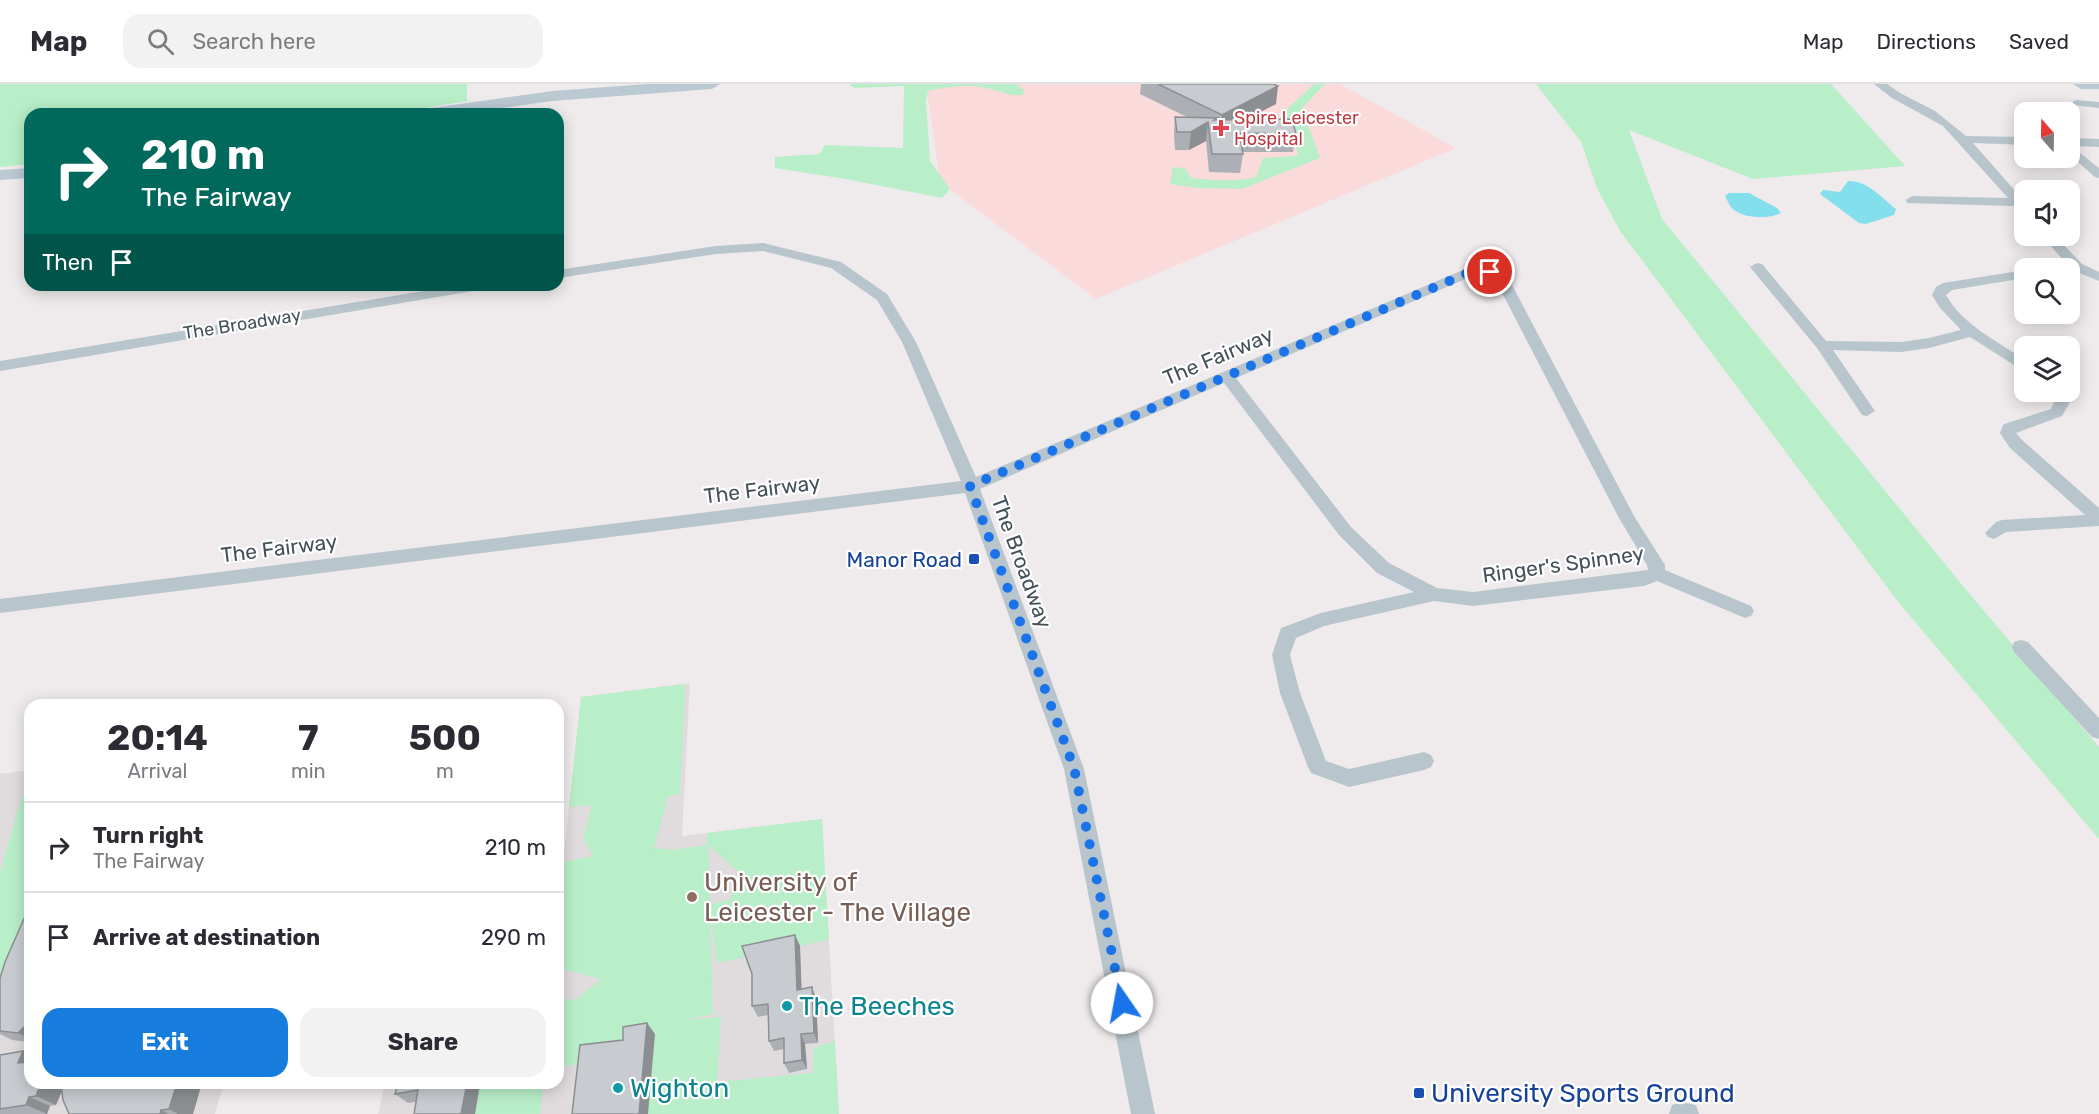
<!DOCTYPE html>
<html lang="en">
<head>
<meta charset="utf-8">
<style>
	body { margin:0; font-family:Rubik,sans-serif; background:#f2f2f3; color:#2b2b33; height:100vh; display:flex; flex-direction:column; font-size:22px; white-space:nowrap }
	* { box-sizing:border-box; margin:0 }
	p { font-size:20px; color:#7c7c81 }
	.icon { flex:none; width:33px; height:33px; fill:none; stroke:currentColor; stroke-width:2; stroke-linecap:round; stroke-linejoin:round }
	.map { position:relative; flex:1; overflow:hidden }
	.sheet { position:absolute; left:24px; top:615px; width:540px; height:390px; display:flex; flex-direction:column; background:#fff; border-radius:18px; box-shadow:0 3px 15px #0003 }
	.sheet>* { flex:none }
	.guide { position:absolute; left:24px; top:24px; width:540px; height:183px; border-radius:18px; box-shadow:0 3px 15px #0003; background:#00695c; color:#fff; overflow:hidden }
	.needle { width:39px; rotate:340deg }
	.controls { position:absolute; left:2014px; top:18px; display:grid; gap:12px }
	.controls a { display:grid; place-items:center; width:66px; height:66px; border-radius:12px; background:#fff; box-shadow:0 3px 15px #0003; font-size:30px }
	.pin { position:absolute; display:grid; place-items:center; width:51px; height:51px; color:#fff; margin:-26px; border:3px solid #fff; border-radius:50%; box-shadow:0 2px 6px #0007 }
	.me { position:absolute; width:66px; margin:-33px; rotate:348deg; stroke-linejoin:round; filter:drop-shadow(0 0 4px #0008) }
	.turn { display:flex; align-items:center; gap:21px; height:126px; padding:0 18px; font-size:27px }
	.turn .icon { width:78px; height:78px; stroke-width:2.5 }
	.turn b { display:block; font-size:42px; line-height:51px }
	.then { display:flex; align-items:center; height:57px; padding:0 18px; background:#0003; gap:12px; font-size:22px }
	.eta { display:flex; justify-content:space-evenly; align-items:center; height:102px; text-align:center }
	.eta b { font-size:36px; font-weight:700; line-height:42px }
	.action { display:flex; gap:12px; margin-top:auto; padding:12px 18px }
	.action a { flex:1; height:69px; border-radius:18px; background:#177ddd; color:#fff; font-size:24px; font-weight:700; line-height:69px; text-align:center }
	.action a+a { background:#f2f2f3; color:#2b2b33 }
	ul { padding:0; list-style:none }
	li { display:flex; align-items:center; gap:18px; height:90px; padding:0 18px; border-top:2px solid #e1e1e2 }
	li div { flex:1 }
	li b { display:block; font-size:22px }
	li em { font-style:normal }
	header { display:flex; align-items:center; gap:36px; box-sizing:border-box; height:84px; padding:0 30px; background:#fff; border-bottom:2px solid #e1e1e2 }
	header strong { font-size:28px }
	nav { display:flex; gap:33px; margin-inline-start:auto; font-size:21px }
	.search { width:420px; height:54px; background:#f2f2f3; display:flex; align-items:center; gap:15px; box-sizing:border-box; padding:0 21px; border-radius:18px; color:#7c7c81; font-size:22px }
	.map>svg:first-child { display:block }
	.education { fill:#e0dcde }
	.medical { fill:#fadada }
	.green { fill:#b8eec8; fill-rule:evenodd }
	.water { fill:#84dfec }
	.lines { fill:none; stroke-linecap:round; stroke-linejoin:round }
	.street { fill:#b9c5cc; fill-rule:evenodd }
	.secondary { fill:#bbc9d3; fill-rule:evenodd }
	.wall { fill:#acafb4 }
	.shaded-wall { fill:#8c8f92 }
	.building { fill:#c8ccd1; stroke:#8c8f92; stroke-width:1.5 }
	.route { stroke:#1a73e8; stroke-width:10; stroke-dasharray:0 18 }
	.health-dot { fill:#e0444e; stroke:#fff; stroke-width:2 }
	.transit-dot { fill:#1a4fb4; stroke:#fff; stroke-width:2 }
	.education-dot { fill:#8d6e63; stroke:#fff; stroke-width:2 }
	.culture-dot { fill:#0f9aa8; stroke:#fff; stroke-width:2 }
	.labels { text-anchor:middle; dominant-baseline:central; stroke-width:4.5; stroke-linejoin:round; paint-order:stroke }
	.far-health-label { font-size:18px; fill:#be3a42; stroke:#fff; text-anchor:start }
	.far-street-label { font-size:18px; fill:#445159; stroke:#fff }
	.street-label { font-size:21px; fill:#445159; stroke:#fff }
	.transit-label { font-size:21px; fill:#164399; stroke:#fff; text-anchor:end }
	.near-education-label { font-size:26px; fill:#785e54; stroke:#fff; text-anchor:start }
	.near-culture-label { font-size:26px; fill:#0d838f; stroke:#fff; text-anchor:start }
	.near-transit-label { font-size:26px; fill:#164399; stroke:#fff; text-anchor:start }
</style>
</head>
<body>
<header>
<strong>Map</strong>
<div class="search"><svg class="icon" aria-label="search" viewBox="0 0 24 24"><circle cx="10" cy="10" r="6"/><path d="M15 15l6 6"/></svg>Search here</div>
<nav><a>Map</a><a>Directions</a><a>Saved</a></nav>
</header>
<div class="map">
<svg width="2099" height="1030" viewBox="0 0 2099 1030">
	<rect width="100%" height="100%" fill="#efebec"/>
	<!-- education -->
	<g class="education">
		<path d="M690,599L682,752L822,735L839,1030H378L385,999H558V770L564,769L581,613Z"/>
		<path d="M30,686V999H224L215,1030H0V690Z"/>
	</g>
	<!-- medical -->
	<path class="medical" d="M926,0H1340L1456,64L1096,215L940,98Z"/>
	<!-- green -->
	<g class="green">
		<path d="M0,0H467V17L389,30H30V80L0,83Z"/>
		<path d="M849,0H1016L1024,6L1023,11C1009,13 999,6 986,4C967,0 946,3 928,7L926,17L930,77L950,105L942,114L846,95L775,84V73L820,70L825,61L903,64L904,2L854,4Z"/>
		<path d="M1314,0H1325L1302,24L1320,74L1242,105L1197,104L1170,100L1173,83L1185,84L1191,94C1213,96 1235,98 1256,93L1263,74L1298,72L1294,51H1276L1287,25Z"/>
		<path d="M1536,0H1831L1905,82L1753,95L1629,46L1662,135L1968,508L2099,663V755L1899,519L1620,147L1597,104L1581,58Z"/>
		<path d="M685,600L680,710L668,712L654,764L672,766L707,761V749L822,735L829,856L717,879L710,830L713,930L685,936L721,933L717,998L813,989L814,964L835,957L839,1030H648L627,966L589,978L558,983V915L576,916L601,895L558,884V786L565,789L558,784V779L593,772L583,754L592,721L569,723L581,613ZM708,761L739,788L730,816L710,820Z"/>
		<path d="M30,711V876L0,927V789L22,712Z"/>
		<path d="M480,999H543L540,1030H474Z"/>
	</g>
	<!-- water -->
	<g class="water">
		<path d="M1848,97C1867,96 1882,114 1896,125L1894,131L1866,140L1859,139L1820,110L1823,106L1840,108Z"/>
		<path d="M1729,109H1749L1777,124L1781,129C1769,135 1744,135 1733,125C1729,122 1728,117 1725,112Z"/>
	</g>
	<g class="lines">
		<!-- street -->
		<g class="street">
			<path d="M1874,0H1887L1900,9L1935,27L1966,52L2025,53V61L1973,59L2025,118V130L2020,129L2014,122L1907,119L1906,116L1912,112L2008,114L1943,42L1892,14Z"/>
			<path d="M2077,16L2099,18V24L2073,21V17Z"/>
			<path d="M2070,54L2099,55V63L2071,62L2099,84V94L2095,93L2070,71Z"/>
			<path d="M2042,152H2055L2082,180L2099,188V197L2072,186Z"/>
			<path d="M763,159L841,178L887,210L916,258L976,393L1463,186L1495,185L1512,201L1634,432L1665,481V486L1751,522L1754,527L1751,532L1745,534L1657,497L1644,502L1473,522L1434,517L1324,542L1296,554L1290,571L1300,609L1326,677L1349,685L1424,668L1431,671L1434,677L1431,683L1424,686L1349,703L1311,689L1308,683L1280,609L1272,571L1281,544L1321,529L1414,508L1377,489L1339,451L1224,299L980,405L1084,685L1155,1030H1131L1064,685L965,409L0,529V515L961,397L902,258L877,216L831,184L763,167L716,170L558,194V186L716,162ZM1487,192L1499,203L1619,434L1647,481L1648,486L1473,508L1437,504L1389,479L1351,443L1236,294L1470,193Z"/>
			<path d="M1757,179L1762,180L1826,257L1901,258L1929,254L1961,246L1940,224L1932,211L1936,203L1943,199L2025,186V194L1952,206L1946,211C1963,241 1997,257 2025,276V288L1970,253L1929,264L1901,268L1833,266L1875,327L1867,332L1862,331L1817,264L1750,183Z"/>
			<path d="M460,201H492L485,205L0,287V277Z"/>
			<path d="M2049,308H2063L2070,318L2062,332L2016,349L2022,356L2099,424V442L2006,448L1994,455L1988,453L1985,449L1996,438L2002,436L2085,431L2010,364L2000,349L2003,341L2007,339L2051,325L2054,318Z"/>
			<path d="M2021,556L2028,558L2099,634V655L2092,653L2014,568L2012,563L2014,558Z"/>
			<path d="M1681,1018L1696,1021L1699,1030H1669L1672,1021Z"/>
		</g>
		<!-- secondary -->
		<g class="secondary">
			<path d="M648,0H720L712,5L552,17L459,30H416L424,25L552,7Z"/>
			<path d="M2073,0H2099V5H2081Z"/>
			<path d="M30,84V94L0,96V86Z"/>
		</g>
	</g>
	<!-- wall -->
	<g class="wall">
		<path d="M1141,0H1273L1276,20L1247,35L1296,50L1293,68H1242L1243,70L1240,89L1209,88L1206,57L1189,66H1175L1174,51L1175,33H1187L1140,10Z"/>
		<path d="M30,821V958L12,956L0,950V894Z"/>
		<path d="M795,851L800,862L801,905L816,914L818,959L805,960L807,985L789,989L784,979V965L774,967L769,957L768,931L758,933L752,922Z"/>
		<path d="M0,971L30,999L201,1002L193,1030H69L62,1007L56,1021L50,1022L47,1030H0Z"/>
		<path d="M398,999H480L475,1030L416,1018L408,1019L395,1010Z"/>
	</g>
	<!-- shaded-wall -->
	<g class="shaded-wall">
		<path d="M1278,2L1276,20L1220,49L1222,31Z"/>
		<path d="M1208,38L1206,57L1189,66L1191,48Z"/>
		<path d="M795,851L800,862L802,917L797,906Z"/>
		<path d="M812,903L816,914L818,959L814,949Z"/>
		<path d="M30,937V955L18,949Z"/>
		<path d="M647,939L655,950L648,1030H639Z"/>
		<path d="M801,950L805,960L807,985L802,976Z"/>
		<path d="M23,967L30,971V985L18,979Z"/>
		<path d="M41,999H65L56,1021L36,1012Z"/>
		<path d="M177,999H197L201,1002L193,1030H178L169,1025Z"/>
		<path d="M467,999H480L475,1030H461Z"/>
		<path d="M29,1013L50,1022L47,1030L26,1021Z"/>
		<path d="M161,1026L169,1030H160Z"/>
	</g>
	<!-- building -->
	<g class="building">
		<path d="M1158,0H1273L1278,2L1222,31Z"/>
		<path d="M1175,33L1217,34L1214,36L1292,35L1296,50L1239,49L1243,70H1212L1208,38L1191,48H1177Z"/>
		<path d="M30,821V937L18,949L0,947V894L5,878Z"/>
		<path d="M795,851L797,906L812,903L814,949L801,950L802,976L784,979V954L769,957L768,920L752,922V890L742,862Z"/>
		<path d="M647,939L639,1030H572L580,961L623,956V943Z"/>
		<path d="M23,967L18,979L30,978V999H41L36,1012L29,1013L26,1021L0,1025V971Z"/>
		<path d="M61,999H177L169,1025L161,1026L160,1030H69L63,1016Z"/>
		<path d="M398,999H467L461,1030H414L418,1006L395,1010Z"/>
	</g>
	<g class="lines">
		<!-- route -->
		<path class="route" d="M1122,919L1074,684L970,402L1468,189L1490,188"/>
	</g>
	<!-- markers -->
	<path class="health-dot" d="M1218 35h6v6h6v6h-6v6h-6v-6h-6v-6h6z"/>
	<g class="transit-dot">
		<rect x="968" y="469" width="12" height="12" rx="3"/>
		<rect x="1413" y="1003" width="12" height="12" rx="3"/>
	</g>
	<circle class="education-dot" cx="692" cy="813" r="6"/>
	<g class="culture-dot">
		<circle cx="787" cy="922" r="6"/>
		<circle cx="618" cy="1004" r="6"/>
	</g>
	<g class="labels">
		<!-- far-health labels -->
		<g class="far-health-label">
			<text x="1234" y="34">Spire Leicester<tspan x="1234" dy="21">Hospital</tspan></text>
		</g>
		<!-- far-street labels -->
		<g class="far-street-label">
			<text transform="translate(242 240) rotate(-9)">The Broadway</text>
		</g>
		<!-- street labels -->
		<g class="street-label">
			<text transform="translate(1218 272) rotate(-23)">The Fairway</text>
			<text transform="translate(762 405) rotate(-7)">The Fairway</text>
			<text transform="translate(279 464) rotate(-7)">The Fairway</text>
			<text transform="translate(1022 478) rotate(70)">The Broadway</text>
			<text transform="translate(1563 480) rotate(-8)">Ringer's Spinney</text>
		</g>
		<!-- transit labels -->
		<g class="transit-label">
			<text x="962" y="475">Manor Road</text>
		</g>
		<!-- near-education labels -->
		<g class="near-education-label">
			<text x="704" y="798">University of<tspan x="704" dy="30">Leicester - The Village</tspan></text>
		</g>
		<!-- near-culture labels -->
		<g class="near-culture-label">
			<text x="799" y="922">The Beeches</text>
			<text x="630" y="1004">Wighton</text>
		</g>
		<!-- near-transit labels -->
		<g class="near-transit-label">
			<text x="1431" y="1009">University Sports Ground</text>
		</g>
	</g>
</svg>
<div class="controls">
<a><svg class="needle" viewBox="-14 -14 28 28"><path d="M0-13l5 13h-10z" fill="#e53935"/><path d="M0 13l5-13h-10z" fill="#7c7c81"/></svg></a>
<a><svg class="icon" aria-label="sound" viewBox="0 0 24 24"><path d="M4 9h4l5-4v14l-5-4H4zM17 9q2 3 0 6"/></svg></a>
<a><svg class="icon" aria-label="search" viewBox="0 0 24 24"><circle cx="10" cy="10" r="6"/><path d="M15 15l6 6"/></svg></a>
<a><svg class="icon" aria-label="layers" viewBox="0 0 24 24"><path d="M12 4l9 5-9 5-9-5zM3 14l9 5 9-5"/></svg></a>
</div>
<div class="pin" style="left:1490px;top:188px;background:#d93025"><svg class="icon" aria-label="arrive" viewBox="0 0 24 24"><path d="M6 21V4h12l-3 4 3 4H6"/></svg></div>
<svg class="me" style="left:1122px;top:919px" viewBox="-20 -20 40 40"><circle r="19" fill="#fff"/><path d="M0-13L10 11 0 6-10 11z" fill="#1a73e8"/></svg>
<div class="guide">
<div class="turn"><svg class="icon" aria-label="right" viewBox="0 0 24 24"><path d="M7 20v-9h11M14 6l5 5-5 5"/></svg><div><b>210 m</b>The Fairway</div></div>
<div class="then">Then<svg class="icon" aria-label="arrive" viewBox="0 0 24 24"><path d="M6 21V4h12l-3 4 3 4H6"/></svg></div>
</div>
<section class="sheet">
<div class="eta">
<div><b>20:14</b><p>Arrival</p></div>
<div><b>7</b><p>min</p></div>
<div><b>500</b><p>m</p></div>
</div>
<ul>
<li><svg class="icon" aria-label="right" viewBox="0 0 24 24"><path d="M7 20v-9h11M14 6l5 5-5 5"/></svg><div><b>Turn right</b><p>The Fairway</p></div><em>210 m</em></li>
<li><svg class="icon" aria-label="arrive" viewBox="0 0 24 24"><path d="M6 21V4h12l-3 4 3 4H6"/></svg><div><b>Arrive at destination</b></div><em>290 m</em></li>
</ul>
<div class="action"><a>Exit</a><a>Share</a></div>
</section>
</div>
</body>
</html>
